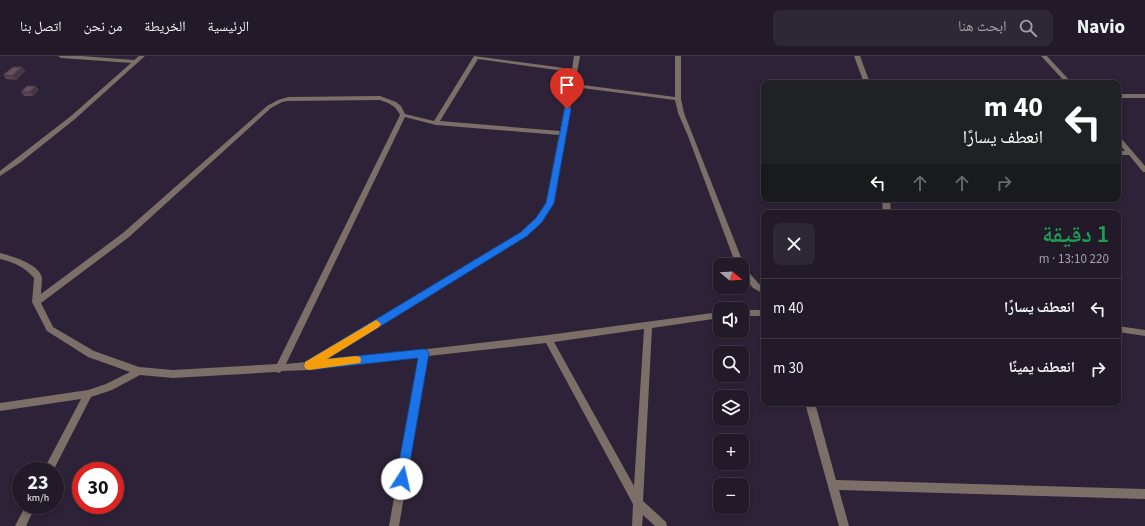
<!DOCTYPE html>
<html lang="ar">
<head>
<meta charset="utf-8">
<style>
	body { margin:0; font-family:"Source Sans 3","Noto Naskh Arabic",sans-serif; background:#2e2735; color:#f1f3f6; direction:rtl; height:100vh; display:flex; flex-direction:column; font-size:15px; white-space:nowrap }
	* { box-sizing:border-box; margin:0 }
	p { font-size:13px; color:#a2a1a8 }
	.icon { flex:none; width:22px; height:22px; fill:none; stroke:currentColor; stroke-width:2; stroke-linecap:round; stroke-linejoin:round }
	.map { position:relative; flex:1; overflow:hidden; direction:ltr }
	.drawer { position:absolute; left:761px; top:154px; width:360px; height:196px; display:flex; flex-direction:column; background:#221a29; border-radius:8px; box-shadow:0 2px 6px #0003,0 0 0 1px #3f3846; direction:rtl }
	.drawer>* { flex:none }
	.banner { position:absolute; left:761px; top:24px; width:360px; height:122px; border-radius:8px; box-shadow:0 2px 6px #0003,0 0 0 1px #3f3846; direction:rtl; background:#202124; color:#fff; overflow:hidden }
	.needle { width:26px; rotate:108deg }
	.controls { position:absolute; left:713px; top:202px; display:grid; gap:8px }
	.controls a { display:grid; place-items:center; width:36px; height:36px; border-radius:8px; background:#221a29; box-shadow:0 2px 6px #0003,0 0 0 1px #3f3846; font-size:20px }
	.speed { position:absolute; left:12px; top:406px; display:flex; gap:8px; font-size:20px; font-weight:700; text-align:center }
	.speed>* { display:grid; place-content:center; width:52px; height:52px; border-radius:50%; background:#221a29; box-shadow:0 2px 6px #0003,0 0 0 1px #3f3846; line-height:1 }
	.speed small { font-size:10px; font-weight:400 }
	.speed .limit { border:6px solid #d22; background:#fff; color:#111 }
	.pin { position:absolute; display:grid; place-items:center; width:34px; height:34px; color:#fff; margin:-41px -17px; border-radius:50% 50% 50% 0; rotate:-45deg; box-shadow:0 0 4px #0007 }
	.pin .icon { rotate:45deg }
	.me { position:absolute; width:44px; margin:-22px; rotate:10deg; stroke-linejoin:round; filter:drop-shadow(0 0 3px #0008) }
	.turn { display:flex; align-items:center; gap:14px; height:84px; padding:0 12px; font-size:18px }
	.turn .icon { width:52px; height:52px; stroke-width:2.5 }
	.turn b { display:block; font-size:28px; line-height:34px }
	.lanes { display:flex; align-items:center; height:38px; padding:0 12px; background:#0003; justify-content:center; gap:20px; direction:ltr }
	.lanes .off { opacity:.35 }
	.round { display:grid; place-items:center; flex:none; width:42px; height:42px; border-radius:8px; background:#2e2735 }
	.headline { display:flex; align-items:center; justify-content:space-between; height:68px; padding:0 12px }
	h1 { font-size:24px; font-weight:600; line-height:30px; color:#1e9e55 }
	ul { padding:0; list-style:none }
	li { display:flex; align-items:center; gap:12px; height:60px; padding:0 12px; border-top:1px solid #3f3846 }
	li div { flex:1 }
	li b { display:block; font-size:15px }
	li em { font-style:normal }
	header { display:flex; align-items:center; gap:24px; box-sizing:border-box; height:56px; padding:0 20px; background:#221a29; border-bottom:1px solid #3f3846 }
	header strong { font-size:19px }
	nav { display:flex; gap:22px; margin-inline-start:auto; font-size:14px }
	.search { width:280px; height:36px; background:#2e2735; display:flex; align-items:center; gap:10px; box-sizing:border-box; padding:0 14px; border-radius:8px; color:#a2a1a8; font-size:15px }
	.map>svg:first-child { display:block }
	.lines { fill:none; stroke-linecap:round; stroke-linejoin:round }
	.street { fill:#7b6f67; fill-rule:evenodd }
	.wall { fill:#574353 }
	.shaded-wall { fill:#473743 }
	.building { fill:#654e60; stroke:#473743 }
	.route { fill:#1a73e8; stroke:#114b97 }
	.slow { fill:#f59e0b }
</style>
</head>
<body>
<header>
<strong>Navio</strong>
<div class="search"><svg class="icon" aria-label="search" viewBox="0 0 24 24"><circle cx="10" cy="10" r="6"/><path d="M15 15l6 6"/></svg>ابحث هنا</div>
<nav><a>الرئيسية</a><a>الخريطة</a><a>من نحن</a><a>اتصل بنا</a></nav>
</header>
<div class="map">
<svg width="1145" height="470" viewBox="0 0 1145 470">
	<rect width="100%" height="100%" fill="#2d2237"/>
	<g class="lines">
		<!-- street -->
		<g class="street">
			<path d="M58,0H82L134,4L139,0H145L75,63L21,106L0,120V115L71,60L131,7L61,2Z"/>
			<path d="M474,0L572,13L574,0H580L575,28L675,41V0H681V43L684,57L744,209L742,211L745,212L759,228L764,231V238L753,232L742,219V209H736L688,80L678,57L675,44L574,31L554,147L542,166L527,180L324,305L548,279L720,256V262L652,272L643,445L666,466L667,470H655L643,459L642,470H632L633,448L546,287L428,300L399,470H389L419,301L309,314L282,315L279,317L276,316L173,322L140,319L112,334L91,341L53,415H43L81,343L0,355V347L88,334L106,328L130,316L88,301L47,275L32,246L34,222C25,211 13,206 0,203V197C11,200 40,208 42,222C42,227 41,233 41,238L123,177L267,50L278,44L288,41L380,40L396,46L401,50L405,58L434,65ZM478,3L571,16L560,75L440,65ZM380,44C389,47 396,50 400,59L277,308L173,314L139,311L94,295L53,271L41,247L129,181L271,52L282,46L288,45ZM405,61L436,69L559,79L546,147L536,162L521,176L307,306L286,308ZM644,273L634,430L554,286Z"/>
			<path d="M854,0H860L870,27H864Z"/>
			<path d="M1041,0H1047L1072,27H1066Z"/>
			<rect x="1118" y="38" width="27" height="4"/>
			<path d="M1118,80L1120,81L1145,110V116H1143L1129,99H1118V95H1125L1118,86Z"/>
			<path d="M882,143H890L891,157H883Z"/>
			<rect x="742" y="254" width="22" height="6"/>
			<path d="M1118,270L1145,274V280L1118,276Z"/>
			<path d="M805,347H815L836,424L1145,433V443L839,434L849,470H839Z"/>
			<path d="M26,449H36L26,470H15Z"/>
		</g>
	</g>
	<!-- wall -->
	<g class="wall">
		<path d="M22,11L25,15L16,24L6,23L3,19Z"/>
		<path d="M39,34L33,40H24L21,36Z"/>
	</g>
	<!-- shaded-wall -->
	<g class="shaded-wall">
		<path d="M22,11L25,15L16,24L12,20Z"/>
		<path d="M36,30L39,34L33,40L30,36Z"/>
	</g>
	<!-- building -->
	<g class="building">
		<path d="M13,11H22L12,20L3,19Z"/>
		<path d="M27,30H36L30,36H21Z"/>
	</g>
	<!-- route -->
	<path class="route" d="M565,51H570L571,53L554,147L542,166L527,180L327,303L424,293L427,294L429,297L407,423L406,427L402,428L398,427L396,423L418,302L309,314L305,313L304,310L305,306L521,176L536,162L546,147Z"/>
	<!-- slow -->
	<path class="slow" d="M376,264L379,266L381,268L379,271L327,303L356,300L360,301L361,304L360,307L309,314L305,313L304,310L305,306Z"/>
</svg>
<div class="controls">
<a><svg class="needle" viewBox="-14 -14 28 28"><path d="M0-13l5 13h-10z" fill="#e53935"/><path d="M0 13l5-13h-10z" fill="#a2a1a8"/></svg></a>
<a><svg class="icon" aria-label="sound" viewBox="0 0 24 24"><path d="M4 9h4l5-4v14l-5-4H4zM17 9q2 3 0 6"/></svg></a>
<a><svg class="icon" aria-label="search" viewBox="0 0 24 24"><circle cx="10" cy="10" r="6"/><path d="M15 15l6 6"/></svg></a>
<a><svg class="icon" aria-label="layers" viewBox="0 0 24 24"><path d="M12 4l9 5-9 5-9-5zM3 14l9 5 9-5"/></svg></a>
<a>+</a>
<a>−</a>
</div>
<div class="speed"><div>23<small>km/h</small></div><div class="limit">30</div></div>
<div class="pin" style="left:567px;top:53px;background:#d93025"><svg class="icon" aria-label="arrive" viewBox="0 0 24 24"><path d="M6 21V4h12l-3 4 3 4H6"/></svg></div>
<svg class="me" style="left:402px;top:423px" viewBox="-20 -20 40 40"><circle r="19" fill="#fff"/><path d="M0-13L10 11 0 6-10 11z" fill="#1a73e8"/></svg>
<div class="banner">
<div class="turn"><svg class="icon" aria-label="left" viewBox="0 0 24 24"><path d="M17 20v-9H6M10 6l-5 5 5 5"/></svg><div><b>40 m</b>انعطف يسارًا</div></div>
<div class="lanes"><svg class="icon" aria-label="left" viewBox="0 0 24 24"><path d="M17 20v-9H6M10 6l-5 5 5 5"/></svg><svg class="icon off" aria-label="ahead" viewBox="0 0 24 24"><path d="M12 20V5M6 11l6-6 6 6"/></svg><svg class="icon off" aria-label="ahead" viewBox="0 0 24 24"><path d="M12 20V5M6 11l6-6 6 6"/></svg><svg class="icon off" aria-label="right" viewBox="0 0 24 24"><path d="M7 20v-9h11M14 6l5 5-5 5"/></svg></div>
</div>
<section class="drawer">
<div class="headline"><div><h1>1 دقيقة</h1><p>220 m · 13:10</p></div><a class="round"><svg class="icon" aria-label="close" viewBox="0 0 24 24"><path d="M6 6l12 12M18 6L6 18"/></svg></a></div>
<ul>
<li><svg class="icon" aria-label="left" viewBox="0 0 24 24"><path d="M17 20v-9H6M10 6l-5 5 5 5"/></svg><div><b>انعطف يسارًا</b></div><em>40 m</em></li>
<li><svg class="icon" aria-label="right" viewBox="0 0 24 24"><path d="M7 20v-9h11M14 6l5 5-5 5"/></svg><div><b>انعطف يمينًا</b></div><em>30 m</em></li>
</ul>
</section>
</div>
</body>
</html>
